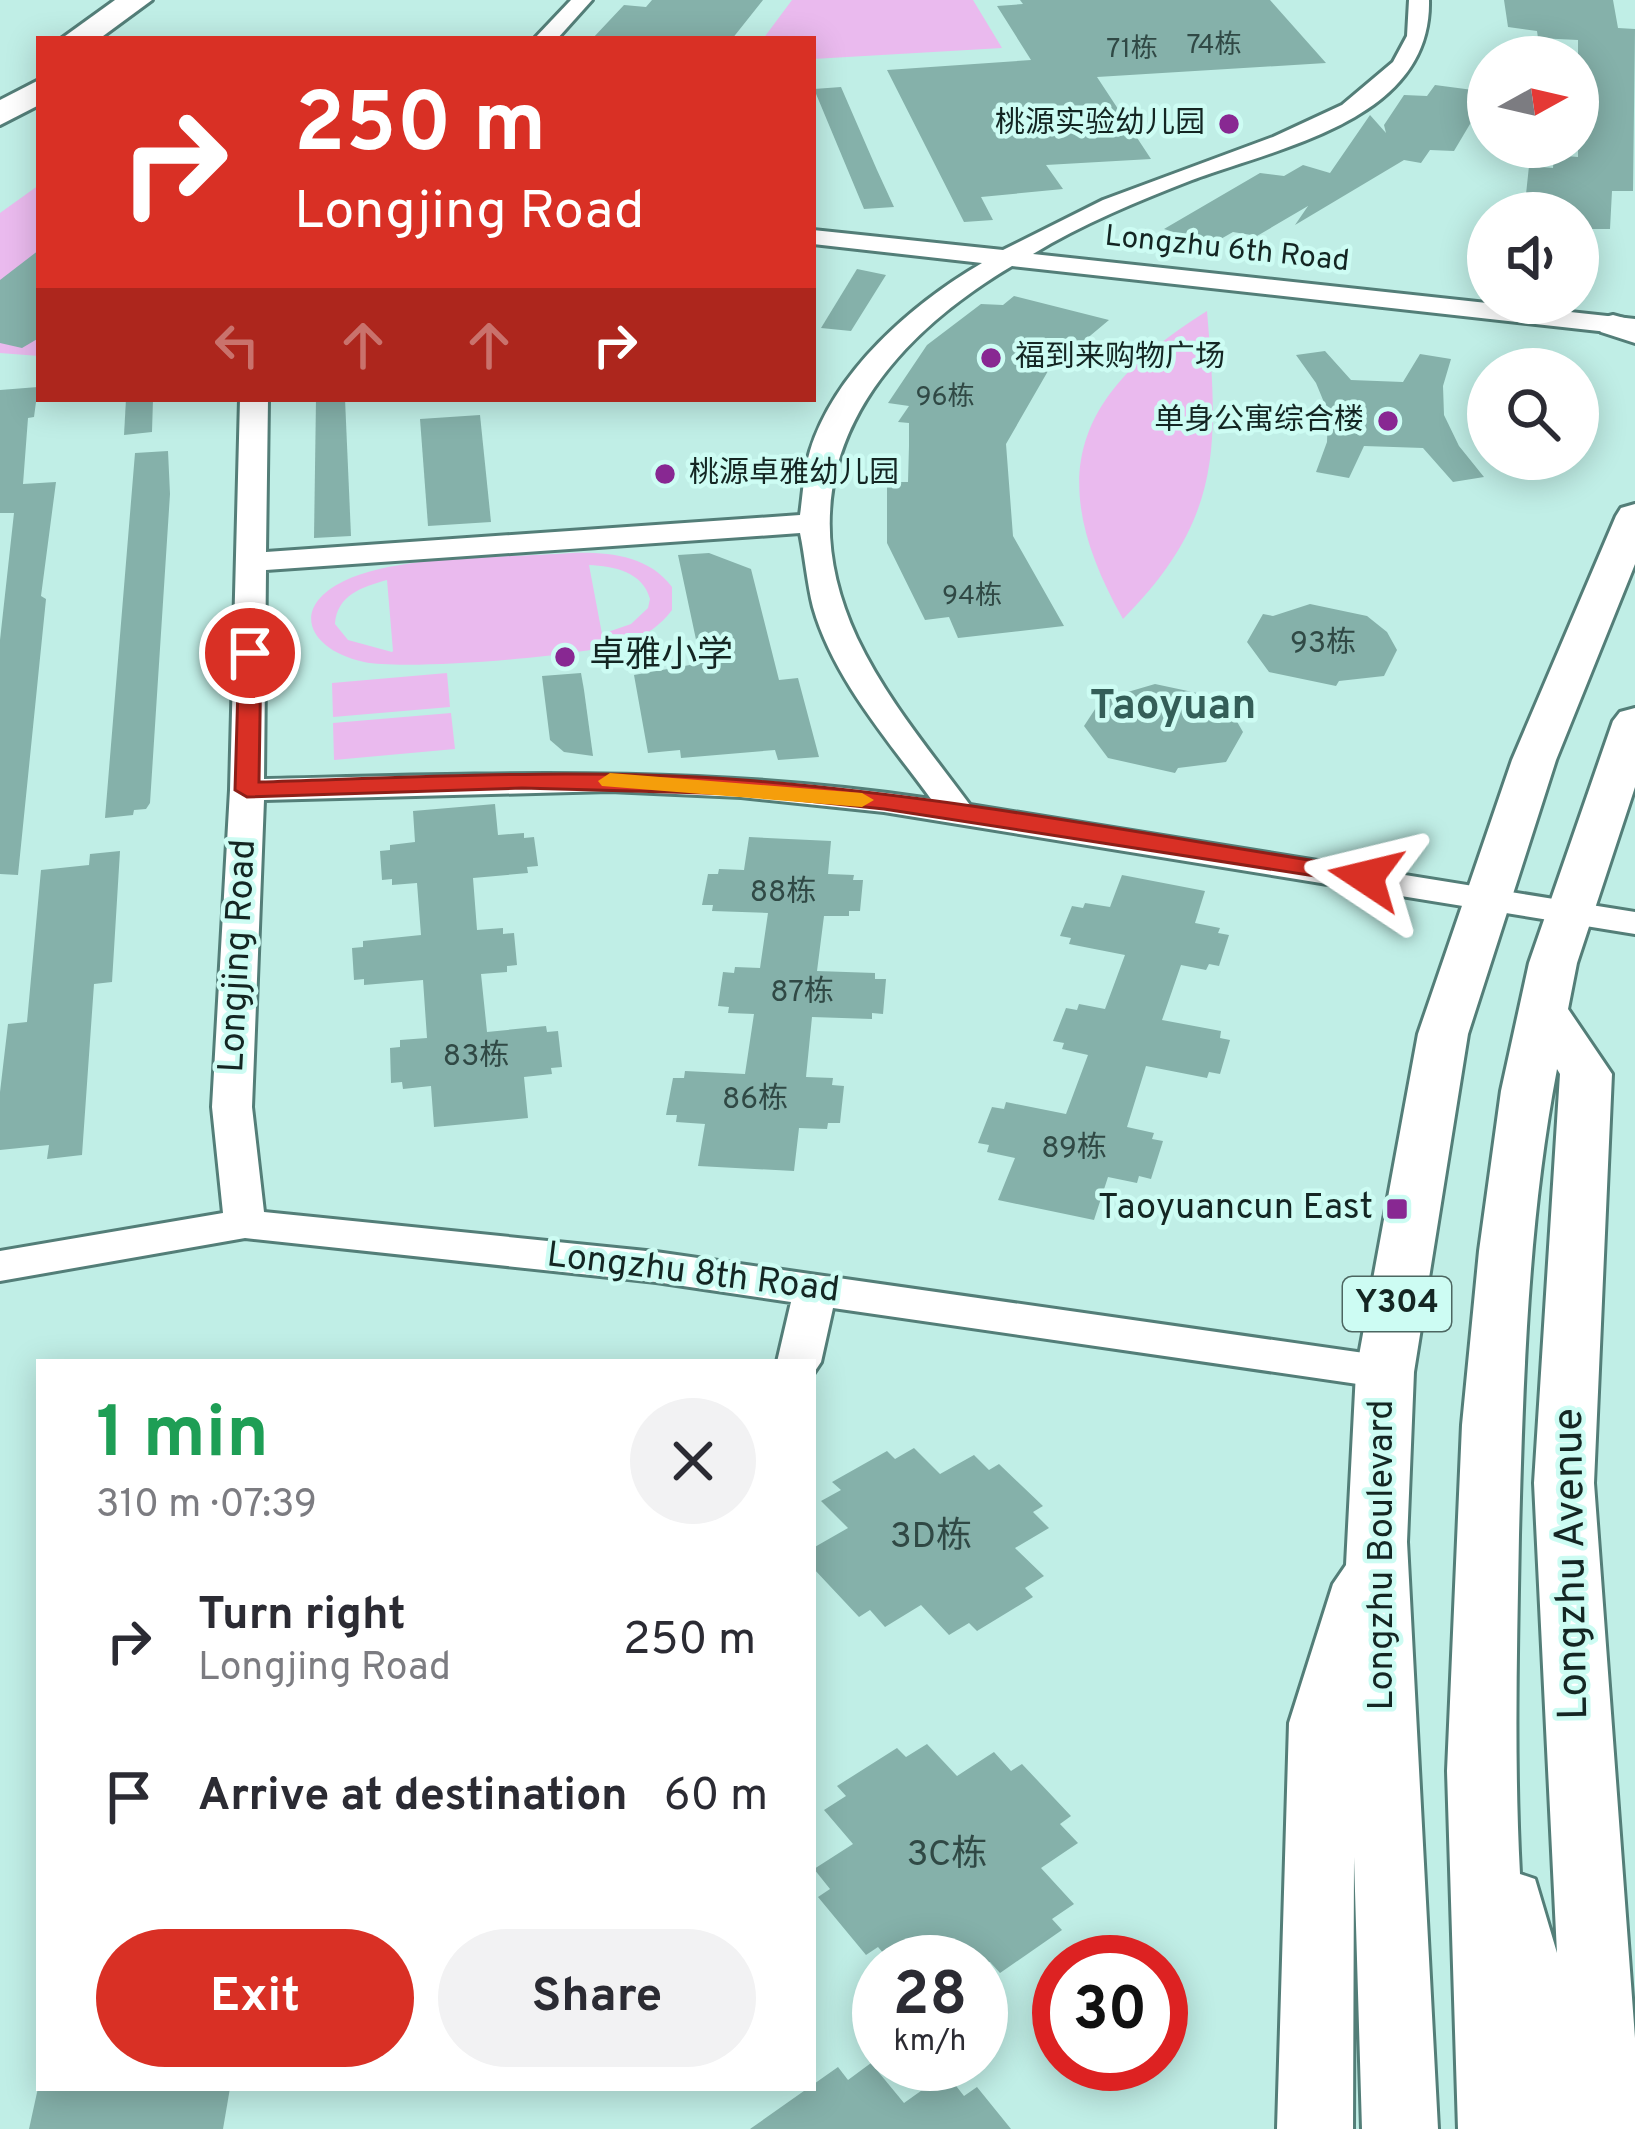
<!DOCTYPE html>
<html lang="en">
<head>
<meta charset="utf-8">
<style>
	body { margin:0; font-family:Overpass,"Noto Sans SC",sans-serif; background:#f2f2f3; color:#2b2b33; height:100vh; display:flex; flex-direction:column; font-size:45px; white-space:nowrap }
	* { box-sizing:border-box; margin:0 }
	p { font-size:39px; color:#7c7c81 }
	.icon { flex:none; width:66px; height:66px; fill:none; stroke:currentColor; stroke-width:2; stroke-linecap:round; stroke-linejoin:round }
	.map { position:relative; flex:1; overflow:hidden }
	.details { position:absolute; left:36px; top:1359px; width:780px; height:732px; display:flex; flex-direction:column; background:#fff; border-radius:0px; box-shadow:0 6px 30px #0003 }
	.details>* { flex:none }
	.hud { position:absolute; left:36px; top:36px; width:780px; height:366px; border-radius:0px; box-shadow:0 6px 30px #0003; background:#d93025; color:#fff; overflow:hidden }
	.needle { width:78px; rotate:82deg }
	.controls { position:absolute; left:1467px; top:36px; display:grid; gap:24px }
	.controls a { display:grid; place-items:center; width:132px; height:132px; border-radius:50%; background:#fff; box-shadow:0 6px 30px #0003; font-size:60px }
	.speed { position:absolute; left:852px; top:1935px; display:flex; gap:24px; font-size:60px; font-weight:700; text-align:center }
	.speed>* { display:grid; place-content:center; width:156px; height:156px; border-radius:50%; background:#fff; box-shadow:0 6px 30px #0003; line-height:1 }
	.speed small { font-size:30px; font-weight:400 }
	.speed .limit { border:18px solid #d22; background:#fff; color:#111 }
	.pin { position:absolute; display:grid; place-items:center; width:102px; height:102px; color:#fff; margin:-51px; border:6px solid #fff; border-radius:50%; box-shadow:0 3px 12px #0007 }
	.me { position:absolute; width:132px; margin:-66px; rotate:280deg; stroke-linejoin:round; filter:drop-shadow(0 0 9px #0008) }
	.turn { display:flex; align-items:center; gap:42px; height:252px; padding:0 60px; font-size:54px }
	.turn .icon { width:156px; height:156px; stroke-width:2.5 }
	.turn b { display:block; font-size:84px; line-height:102px }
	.lanes { display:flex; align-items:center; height:114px; padding:0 60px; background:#0003; justify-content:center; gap:60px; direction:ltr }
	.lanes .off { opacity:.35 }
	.round { display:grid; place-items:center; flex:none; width:126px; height:126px; border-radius:63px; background:#f2f2f3 }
	.headline { display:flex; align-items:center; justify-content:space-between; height:204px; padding:0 60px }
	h1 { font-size:72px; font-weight:700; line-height:90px; color:#1e9e55 }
	.action { display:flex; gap:24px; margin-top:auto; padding:24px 60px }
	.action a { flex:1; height:138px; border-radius:72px; background:#d93025; color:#fff; font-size:48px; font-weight:700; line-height:138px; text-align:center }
	.action a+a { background:#f2f2f3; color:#2b2b33 }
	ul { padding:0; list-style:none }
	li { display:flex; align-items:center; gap:36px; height:156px; padding:0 60px }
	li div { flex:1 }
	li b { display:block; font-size:45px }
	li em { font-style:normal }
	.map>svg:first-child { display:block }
	.green { fill:#eabaee; fill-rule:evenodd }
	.building { fill:#85b1aa }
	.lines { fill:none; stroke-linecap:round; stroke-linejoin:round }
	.minor-casing { stroke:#537e78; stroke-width:6 }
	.major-casing { stroke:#537e78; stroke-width:6 }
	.highway-casing { stroke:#537e78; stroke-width:6 }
	.minor { fill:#fff; fill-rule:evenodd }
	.major { fill:#fff; fill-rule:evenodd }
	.highway { fill:#fff; fill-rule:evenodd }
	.route { fill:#d93025; stroke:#8d1f18; stroke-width:3 }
	.slow { fill:#f59e0b }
	.poi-dot { fill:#882892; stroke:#cdfcf3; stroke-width:4.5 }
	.labels { text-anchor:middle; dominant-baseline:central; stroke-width:9; stroke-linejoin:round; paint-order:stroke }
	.far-number-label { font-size:27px; fill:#304945 }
	.far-poi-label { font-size:30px; fill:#142623; stroke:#cdfcf3; text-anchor:end }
	.far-street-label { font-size:30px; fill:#142623; stroke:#cdfcf3 }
	.number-label { font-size:30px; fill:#304945 }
	.shield { fill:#cdfcf3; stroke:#4c6661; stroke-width:3 }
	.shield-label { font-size:33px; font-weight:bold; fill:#142623 }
	.poi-label { font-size:36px; fill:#142623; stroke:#cdfcf3; text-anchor:start }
	.street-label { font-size:36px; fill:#142623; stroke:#cdfcf3 }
	.near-number-label { font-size:36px; fill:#304945 }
	.quarter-label { font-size:42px; font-weight:bold; fill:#345e58; stroke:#cdfcf3 }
	.near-street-label { font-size:42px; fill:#142623; stroke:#cdfcf3 }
</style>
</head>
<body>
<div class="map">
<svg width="1635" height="2129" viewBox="0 0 1635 2129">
	<rect width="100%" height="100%" fill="#c0eee6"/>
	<!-- green -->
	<g class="green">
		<path d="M792,0H973L1002,48L813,59V39H763Z"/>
		<path d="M39,185V356L0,353V213Z"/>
		<path d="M1207,311C1218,445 1224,517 1123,619C1044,479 1072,395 1207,311Z"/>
		<path d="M571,553C608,552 648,555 672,587V610C660,626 646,635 628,642C585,656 408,671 364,662C311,651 287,609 344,581C399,554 509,558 571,553ZM589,565C614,566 643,572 650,599L648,608L631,624L602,634ZM387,580L393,651L392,652L348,640L335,624C337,595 362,587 387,580Z"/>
		<path d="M447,673L450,707L333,717L332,683Z"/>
		<path d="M451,713L455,749L334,760L333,723Z"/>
	</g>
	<!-- building -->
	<g class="building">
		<path d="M652,0H763L732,39H592L624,5L646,7Z"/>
		<path d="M1020,0H1270L1326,63L1097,77L1151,159L1046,165L1063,189L981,197L993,220L964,222L887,70L1031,60L997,6L1023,4Z"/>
		<path d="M1504,0H1613L1618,28L1635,29L1633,191H1612L1610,229H1578V213H1524L1529,166L1553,168L1554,155L1578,157V40L1538,38L1537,31L1508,27Z"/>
		<path d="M1435,85L1488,92V121L1473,119L1454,151L1430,150L1421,163L1404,160L1295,225L1308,206L1257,236L1233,232L1212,244L1164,229L1260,173L1284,176L1303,165L1330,173L1370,115L1386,133L1384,125L1404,95L1427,96Z"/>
		<path d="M841,87L877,170L894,207L864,209L814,89Z"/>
		<path d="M39,250V338L22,348L0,343V280Z"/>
		<path d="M857,269L886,275L851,331L821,328Z"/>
		<path d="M1014,296L1109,320L1048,371L1006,444L1013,536L1064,626L958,638L949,617L925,620L887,543V482H908L909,446V423L898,422L909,406L888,403L927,345L981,304L1003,305Z"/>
		<path d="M1325,351L1351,380L1403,382L1420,354L1451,359L1443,386L1444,415L1459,446L1484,477L1453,482L1423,448L1364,446L1349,478L1316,472L1327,442L1328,412L1316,383L1296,355Z"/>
		<path d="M38,387L34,417L28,418L23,484L56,482L41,596L46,599L18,875L0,874V640L14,513H0V390Z"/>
		<path d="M126,399H153L152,432L124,435Z"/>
		<path d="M316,399H345L351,536L314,538Z"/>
		<path d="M480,415L491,522L428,526L420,419Z"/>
		<path d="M168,451L170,494L150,803L146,809L134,810L133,815L105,818L135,453Z"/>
		<path d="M709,553L751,569L779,680L798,678L819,757L778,760L775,750L681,758L680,750L648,753L634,675L701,663L678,555Z"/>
		<path d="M1310,604L1367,616L1387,632L1397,650L1384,676L1339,681L1336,686L1269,672L1247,642L1263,614L1273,616Z"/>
		<path d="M581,673L584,690L593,756L564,752L550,740L542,676Z"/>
		<path d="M1155,684L1216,697L1232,713L1243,732L1226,762L1178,768L1175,773L1108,758L1084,726L1105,694L1114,696Z"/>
		<path d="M495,804L498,835L524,833V838L534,837L538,866L527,867L528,873L473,878L477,930L503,928V934L514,933L517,965L507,966V972L481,974L487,1032L546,1026L547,1032L558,1031L562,1067L551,1068L552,1074L524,1077L528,1118L434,1127L431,1086L403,1089L402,1082L391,1083L390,1048L400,1047V1040L427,1038L423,980L364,985V979L354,980L352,948L363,947V941L421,935L417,883L392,885V879L382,880L380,851L390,850V845L415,842L413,811Z"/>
		<path d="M749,837L831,841L828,874L854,875L853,880H863L860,911H849V916H824L817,971L875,973V979H886L883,1014L872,1013V1019L812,1017L806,1077L833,1078L832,1085L844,1086L840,1123H828L827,1129L799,1128L794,1171L698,1166L705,1124L676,1122L677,1115H666L673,1078H684L685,1071L745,1074L754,1014L728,1013L729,1007L718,1006L723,972L734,973L735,967L760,968L768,913L712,911L713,905H702L708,874H718L719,869L744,870Z"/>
		<path d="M120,851L112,982L94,984L82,1155L47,1159L49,1145L0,1150V1092L8,1024L27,1022L41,870L89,865L90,854Z"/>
		<path d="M1122,875L1205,891L1195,923L1220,928L1218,933L1229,935L1219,966L1209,964L1206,970L1181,965L1162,1020L1221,1031L1220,1038L1230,1040L1220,1074L1209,1072L1207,1078L1146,1066L1127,1127L1154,1133L1152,1139L1163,1141L1151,1179L1139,1176L1137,1183L1108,1177L1094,1220L998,1200L1015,1158L987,1152L989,1145L978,1143L992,1107L1004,1109L1006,1102L1066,1114L1088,1055L1062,1049L1064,1043L1053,1041L1066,1008L1077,1010L1079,1004L1105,1009L1125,955L1069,944L1071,938L1060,936L1072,906L1083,908L1085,903L1110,907Z"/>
		<path d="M914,1448L940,1474L974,1455L989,1470L999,1464L1043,1506L1033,1512L1049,1528L1015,1548L1044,1576L1025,1588L1033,1597L977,1631L969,1623L949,1635L921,1605L885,1627L870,1610L859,1617L813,1568V1548L848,1528L821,1501L841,1490L832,1482L887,1451L895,1459Z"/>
		<path d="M927,1744L957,1776L994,1752L1011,1771L1022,1764L1071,1816L1060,1824L1078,1843L1041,1868L1074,1904L1052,1919L1062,1930L1000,1973L990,1962H955L936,1940L904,1962H891L878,1947L866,1955L818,1897L830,1889L814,1869L853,1844L824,1810L846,1796L837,1786L897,1748L906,1757Z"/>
		<path d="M871,2063L904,2103L946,2073L964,2096L977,2087L1011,2129H750L838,2067L848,2080Z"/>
		<path d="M38,2088H230L223,2129H29Z"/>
	</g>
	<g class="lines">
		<!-- minor casing -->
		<g class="minor-casing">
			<g id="minor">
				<path d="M571,0H592L557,39H534Z"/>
				<path d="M1409,0H1429C1432,120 1280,147 1192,180C1138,201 1082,224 1033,254L1635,319V335L1012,266C874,348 781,475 857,638C886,699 930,751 970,805L1635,912V934L884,812L741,797L610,791L264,800L252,1107L264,1212L656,1252L1385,1356L1401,1361L1407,1372L1401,1383L1385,1388L833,1308L821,1362L813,1374V1362H777L791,1302L656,1282L245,1238L0,1281V1251L223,1213L212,1107L230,790L240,399H268L266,552L800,515C803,494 804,471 810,451C835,371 912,304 982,263L813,244V230L1003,250L1103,200L1273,137L1342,105L1393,62L1407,36ZM800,533C805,557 807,583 813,607C833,678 888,740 931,799C709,765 488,774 264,779L266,570Z"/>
			</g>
		</g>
		<!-- major casing -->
		<g class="major-casing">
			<g id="major">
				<path d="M1613,315L1635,321V343L1601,332L1596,325L1601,318Z"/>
				<path d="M1635,504V564L1556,760L1468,1034L1414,1372L1407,1542L1438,2129H1362L1354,1857L1353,2129H1277L1289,1723L1333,1584L1346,1565L1356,1372L1418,1034L1512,760L1616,516L1621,508Z"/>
				<path d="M1635,708V787L1577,963L1568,1009L1612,1074L1594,1483L1635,2038V2129H1458L1447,1771L1462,1425L1479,1251L1501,1091L1529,963L1613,721L1620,712ZM1557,1069L1560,1074L1534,1483L1557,1953L1535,1879L1520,1874C1514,1760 1517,1648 1519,1535C1523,1380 1528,1221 1557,1069Z"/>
			</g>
		</g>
		<!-- highway casing -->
		<g class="highway-casing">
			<g id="highway">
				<path d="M115,0H152L99,39H61Z"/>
				<path d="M39,80V105L0,125V100Z"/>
			</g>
		</g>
		<!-- minor -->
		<use href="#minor" class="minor"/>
		<!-- major -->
		<use href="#major" class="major"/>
		<!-- highway -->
		<use href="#highway" class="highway"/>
	</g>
	<!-- route -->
	<path class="route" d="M250,646L261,653L259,782C420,777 582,768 743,780C951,796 1159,837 1366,869L1378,877L1366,884L884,809L741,794L522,788L247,797L235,790L239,653Z"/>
	<!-- slow -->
	<path class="slow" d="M610,773L862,793L874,800L862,807L602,786L598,781Z"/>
	<!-- markers -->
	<g class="poi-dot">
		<circle cx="1229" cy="124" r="12"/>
		<circle cx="991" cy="358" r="12"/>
		<circle cx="1388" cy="421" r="12"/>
		<circle cx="665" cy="474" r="12"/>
		<circle cx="565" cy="657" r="12"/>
		<rect x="1385" y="1197" width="24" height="24" rx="6"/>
	</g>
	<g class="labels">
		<!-- far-number labels -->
		<g class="far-number-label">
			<text x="1214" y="46">74栋</text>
			<text x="1132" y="50">71栋</text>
			<text x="945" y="398">96栋</text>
			<text x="972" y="597">94栋</text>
		</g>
		<!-- far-poi labels -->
		<g class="far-poi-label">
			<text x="1205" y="124">桃源实验幼儿园</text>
			<text x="1015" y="358" text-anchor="start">福到来购物广场</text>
			<text x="1364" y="421">单身公寓综合楼</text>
			<text x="689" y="474" text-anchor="start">桃源卓雅幼儿园</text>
		</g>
		<!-- far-street labels -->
		<g class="far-street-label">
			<text transform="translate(1227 250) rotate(6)">Longzhu 6th Road</text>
		</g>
		<!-- number labels -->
		<g class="number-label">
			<text x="1323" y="644">93栋</text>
			<text x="783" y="893">88栋</text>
			<text x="802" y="993">87栋</text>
			<text x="476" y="1057">83栋</text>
			<text x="755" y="1100">86栋</text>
			<text x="1074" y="1149">89栋</text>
		</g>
		<!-- shield labels -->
		<rect class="shield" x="1343" y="1277" width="108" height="54" rx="9"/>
		<g class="shield-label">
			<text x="1397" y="1304">Y304</text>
		</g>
		<!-- poi labels -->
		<g class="poi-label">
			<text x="589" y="657">卓雅小学</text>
			<text x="1373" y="1209" text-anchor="end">Taoyuancun East</text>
		</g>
		<!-- street labels -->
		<g class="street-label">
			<text transform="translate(239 956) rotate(-87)">Longjing Road</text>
			<text transform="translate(693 1274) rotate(7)">Longzhu 8th Road</text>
			<text transform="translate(1383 1555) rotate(-90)">Longzhu Boulevard</text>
		</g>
		<!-- near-number labels -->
		<g class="near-number-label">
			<text x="931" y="1538">3D栋</text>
			<text x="947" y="1856">3C栋</text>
		</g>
		<!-- quarter labels -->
		<g class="quarter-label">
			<text x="1173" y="707">Taoyuan</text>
		</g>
		<!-- near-street labels -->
		<g class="near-street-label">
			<text transform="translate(1573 1564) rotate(-91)">Longzhu Avenue</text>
		</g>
	</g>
</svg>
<div class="controls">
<a><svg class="needle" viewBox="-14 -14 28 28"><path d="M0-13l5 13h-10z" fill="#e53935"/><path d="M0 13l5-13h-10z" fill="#7c7c81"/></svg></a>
<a><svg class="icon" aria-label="sound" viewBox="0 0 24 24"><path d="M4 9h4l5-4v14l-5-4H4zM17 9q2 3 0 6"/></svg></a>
<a><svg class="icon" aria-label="search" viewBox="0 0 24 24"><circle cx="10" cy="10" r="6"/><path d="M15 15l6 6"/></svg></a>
</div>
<div class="speed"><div>28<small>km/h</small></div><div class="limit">30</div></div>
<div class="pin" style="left:250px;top:653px;background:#d93025"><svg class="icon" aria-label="arrive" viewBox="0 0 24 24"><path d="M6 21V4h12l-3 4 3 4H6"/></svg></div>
<svg class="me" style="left:1366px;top:877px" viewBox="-20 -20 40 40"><path d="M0-17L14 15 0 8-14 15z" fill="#d93025" stroke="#fff" stroke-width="4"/></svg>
<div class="hud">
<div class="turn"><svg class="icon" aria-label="right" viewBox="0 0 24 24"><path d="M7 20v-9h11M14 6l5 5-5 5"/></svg><div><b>250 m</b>Longjing Road</div></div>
<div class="lanes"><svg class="icon off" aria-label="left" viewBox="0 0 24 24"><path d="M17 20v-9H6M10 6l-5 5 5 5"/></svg><svg class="icon off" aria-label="ahead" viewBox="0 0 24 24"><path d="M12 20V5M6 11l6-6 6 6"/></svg><svg class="icon off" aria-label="ahead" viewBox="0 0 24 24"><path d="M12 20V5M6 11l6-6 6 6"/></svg><svg class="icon" aria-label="right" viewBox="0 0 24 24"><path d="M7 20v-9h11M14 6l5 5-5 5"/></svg></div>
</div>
<section class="details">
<div class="headline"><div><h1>1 min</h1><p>310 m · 07:39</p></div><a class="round"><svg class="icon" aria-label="close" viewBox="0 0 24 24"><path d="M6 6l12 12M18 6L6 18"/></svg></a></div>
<ul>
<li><svg class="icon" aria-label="right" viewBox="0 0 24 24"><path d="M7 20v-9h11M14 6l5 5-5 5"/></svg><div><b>Turn right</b><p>Longjing Road</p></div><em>250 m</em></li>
<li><svg class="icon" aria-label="arrive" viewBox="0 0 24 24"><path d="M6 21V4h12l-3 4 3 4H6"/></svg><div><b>Arrive at destination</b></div><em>60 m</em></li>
</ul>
<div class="action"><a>Exit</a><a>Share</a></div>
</section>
</div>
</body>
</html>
